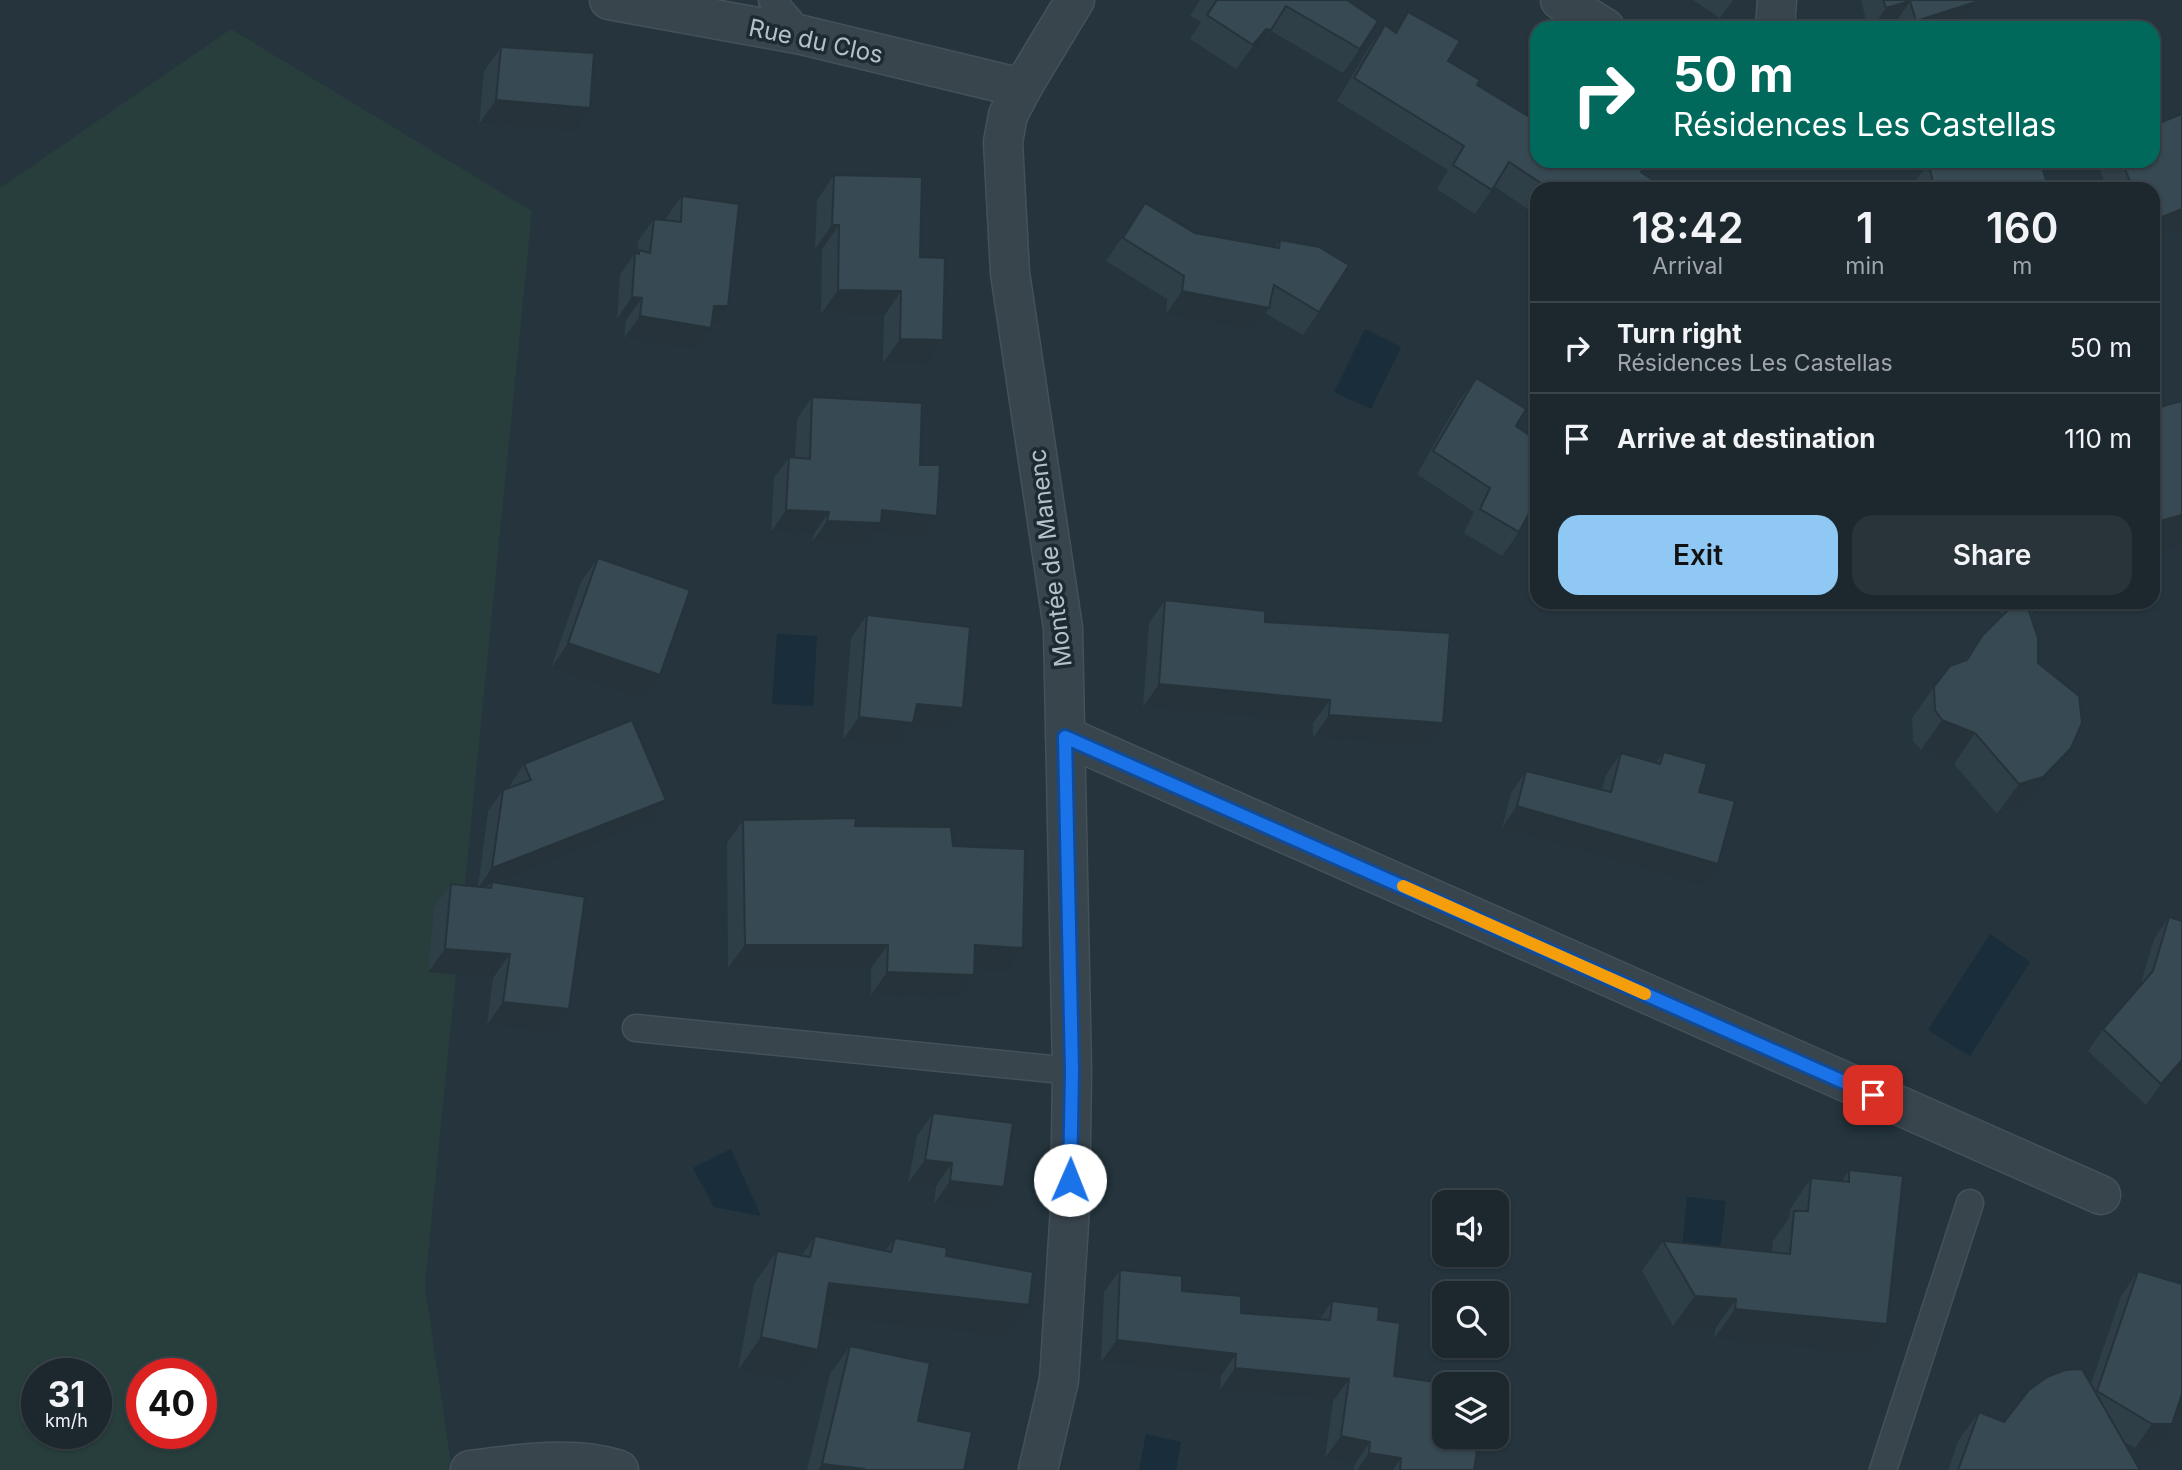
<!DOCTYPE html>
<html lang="en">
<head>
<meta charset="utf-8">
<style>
	body { margin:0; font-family:Inter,sans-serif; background:#29333a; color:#f1f3f6; height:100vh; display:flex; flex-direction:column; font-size:26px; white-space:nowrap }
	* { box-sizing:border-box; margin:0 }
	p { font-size:23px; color:#a0a5aa }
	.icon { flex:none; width:38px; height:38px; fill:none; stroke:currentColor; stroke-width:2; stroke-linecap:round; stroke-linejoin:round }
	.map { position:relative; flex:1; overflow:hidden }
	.drawer { position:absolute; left:1530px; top:182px; width:630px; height:427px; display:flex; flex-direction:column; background:#1c272e; border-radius:21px; box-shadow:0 2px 5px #0004,0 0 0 2px #3a444a }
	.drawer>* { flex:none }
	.guide { position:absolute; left:1530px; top:21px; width:630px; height:147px; border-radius:21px; box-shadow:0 2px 5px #0004,0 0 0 2px #3a444a; background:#00695c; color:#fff; overflow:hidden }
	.buttons { position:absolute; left:1432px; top:1190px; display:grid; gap:14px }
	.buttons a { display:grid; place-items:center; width:77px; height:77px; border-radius:14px; background:#1c272e; box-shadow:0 2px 5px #0004,0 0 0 2px #3a444a; font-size:35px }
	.speed { position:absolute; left:21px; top:1358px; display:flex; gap:14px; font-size:35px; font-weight:700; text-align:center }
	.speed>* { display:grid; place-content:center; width:91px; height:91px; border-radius:50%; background:#1c272e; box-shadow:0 2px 5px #0004,0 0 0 2px #3a444a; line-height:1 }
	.speed small { font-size:18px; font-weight:400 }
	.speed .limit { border:10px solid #d22; background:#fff; color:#111 }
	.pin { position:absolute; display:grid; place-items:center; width:60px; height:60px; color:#fff; margin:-30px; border-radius:14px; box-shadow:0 4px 10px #0006 }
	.me { position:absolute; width:77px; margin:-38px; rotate:1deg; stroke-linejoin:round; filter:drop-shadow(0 0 5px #0008) }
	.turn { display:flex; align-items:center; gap:24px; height:147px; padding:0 28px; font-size:32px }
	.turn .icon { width:91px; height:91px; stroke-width:2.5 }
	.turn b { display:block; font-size:49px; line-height:60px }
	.eta { display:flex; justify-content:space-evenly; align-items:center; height:119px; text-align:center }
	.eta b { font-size:42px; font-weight:600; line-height:49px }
	.primary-button { display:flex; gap:14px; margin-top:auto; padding:14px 28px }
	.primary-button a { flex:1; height:80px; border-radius:21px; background:#8fc9f3; color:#111; font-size:28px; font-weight:600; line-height:80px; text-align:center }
	.primary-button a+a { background:#29333a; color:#f1f3f6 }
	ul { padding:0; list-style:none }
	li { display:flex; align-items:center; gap:21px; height:91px; padding:0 28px; border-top:2px solid #3a444a }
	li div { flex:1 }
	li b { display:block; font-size:26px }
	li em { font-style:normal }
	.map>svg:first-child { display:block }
	.green { fill:#273e3c; fill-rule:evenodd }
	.water { fill:#192d3a }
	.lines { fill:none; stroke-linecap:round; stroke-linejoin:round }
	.service-casing { stroke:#455159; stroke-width:29 }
	.minor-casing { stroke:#455159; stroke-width:41 }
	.tertiary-casing { stroke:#455159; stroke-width:41 }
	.service { stroke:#39454d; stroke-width:26 }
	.minor { stroke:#39454d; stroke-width:38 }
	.tertiary { stroke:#39454d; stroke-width:38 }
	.wall { fill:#2f3f47 }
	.shaded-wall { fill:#26333a }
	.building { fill:#374953; stroke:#26333a; stroke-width:2 }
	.route-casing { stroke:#114b97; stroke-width:18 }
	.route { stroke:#1a73e8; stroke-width:12 }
	.slow { stroke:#f59e0b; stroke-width:12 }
	.labels { text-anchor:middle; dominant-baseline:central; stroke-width:7; stroke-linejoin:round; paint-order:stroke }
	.street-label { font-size:24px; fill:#b5c0c8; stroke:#1e2a32 }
</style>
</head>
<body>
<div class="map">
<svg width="2182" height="1470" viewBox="0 0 2182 1470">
	<rect width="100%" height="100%" fill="#25343d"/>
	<!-- green -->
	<path class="green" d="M231,29L532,211L425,1286L452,1470H0V188ZM37,1374H96V1433H37ZM142,1374H201V1433H142Z"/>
	<!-- water -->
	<g class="water">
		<path d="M1365,329L1401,347L1371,409L1334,392Z"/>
		<path d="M777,634L817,636L813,706L772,704Z"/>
		<path d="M1990,934L2030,962L1970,1056L1928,1030Z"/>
		<path d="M731,1149L761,1216L714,1207L693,1168Z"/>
		<path d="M1687,1197L1726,1201L1717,1275L1680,1271Z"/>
		<path d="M1146,1434L1181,1442L1176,1470H1139Z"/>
	</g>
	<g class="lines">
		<!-- service casing -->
		<g class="service-casing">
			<g id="service">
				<path d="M772,0L802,35"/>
				<path d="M636,1028L1072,1071"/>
				<path d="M1883,1470L1970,1203"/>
			</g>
		</g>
		<!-- minor casing -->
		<g class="minor-casing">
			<g id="minor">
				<path d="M609,0L802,35L1022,88"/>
				<path d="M1560,0L1605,28"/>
				<path d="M1775,28L1777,0"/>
				<path d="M1065,736L2101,1195"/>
				<path d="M470,1470C515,1464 575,1455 619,1470"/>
			</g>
		</g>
		<!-- tertiary casing -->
		<g class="tertiary-casing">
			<path id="tertiary" d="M1038,1470L1059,1380L1070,1208L1072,1071L1063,628L1010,273L1003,142L1008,115L1022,88L1075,0"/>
		</g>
		<!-- service -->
		<use href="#service" class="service"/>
		<!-- minor -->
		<use href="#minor" class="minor"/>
		<!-- tertiary -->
		<use href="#tertiary" class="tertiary"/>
	</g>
	<!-- wall -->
	<g class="wall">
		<path d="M1200,0H1347L1360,49L1343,73L1271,31L1255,54L1250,53L1236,69L1190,39L1201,22L1190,16Z"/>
		<path d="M1693,0H1733L1720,18Z"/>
		<path d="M1861,0H1979V1L1963,25L1952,28H1895L1894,25L1882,28H1868Z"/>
		<path d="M1408,12L1448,61L1477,85L1536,161L1641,172L1649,189H1536V215L1494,186L1475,214L1437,189L1448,170L1337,101L1368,49L1385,25L1395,32Z"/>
		<path d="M501,47L573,132L479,124L484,71Z"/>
		<path d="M2101,161H2152L2182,226L2152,238V189H2107L2098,165Z"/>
		<path d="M1928,163L2049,189H1914L1913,185Z"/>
		<path d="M834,175L920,257L943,340L927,364L883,363L884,316L821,314L822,249H815L817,200Z"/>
		<path d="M682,196L713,328H711L695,350L624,338L626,320L617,319L620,275L635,253H637L638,241L654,219L666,221V218Z"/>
		<path d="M1145,203L1195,233L1275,247L1280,240L1319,312L1303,335L1265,313L1253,331L1166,314L1167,299L1106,261Z"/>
		<path d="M1476,378L1516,426L1519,532L1502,556L1464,533L1474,512L1417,474L1459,401Z"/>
		<path d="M812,397L920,465L937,516L922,538L875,532L866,545L812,542L814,534L771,532L774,478L789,457H795L797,419Z"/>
		<path d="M598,558L643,699L551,668L581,582Z"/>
		<path d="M1165,600L1265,622L1443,723L1427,746L1313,738V723L1143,707L1149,623Z"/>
		<path d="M1990,602H2047L2032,619L2038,663L2050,778L2021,808L1997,814L1954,764L1921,750L1913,741L1912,718L1934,687L1964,661L1982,636L2003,615Z"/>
		<path d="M867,615L963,708L947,731L910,728L897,746L843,740L851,638Z"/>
		<path d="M1664,752L1699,792L1703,886L1502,828L1511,793L1526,771L1602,789L1606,775L1621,753L1656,763Z"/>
		<path d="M524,764L651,821L495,882L569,1009L553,1033L487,1025L493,978L428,972L434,907L451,884L478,887L488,811L503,790L511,788L510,785Z"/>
		<path d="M743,820L855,826L953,846L1023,948L1007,972L974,970L957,998L871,995V968H728L727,843Z"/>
		<path d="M2169,917L2182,921V1065L2146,1105L2088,1051L2103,1029L2140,986L2154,939Z"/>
		<path d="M933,1113L1004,1187L988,1210L934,1204L936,1186L908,1183L917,1136Z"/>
		<path d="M1849,1170L1866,1355L1714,1339L1715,1329L1673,1326L1642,1271L1663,1241L1772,1252L1773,1241L1789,1218L1790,1209L1811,1178L1842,1181Z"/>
		<path d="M815,1236L886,1250L895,1238L946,1256L1029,1305L1006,1337L823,1318L818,1350L795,1383L738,1370L754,1284L777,1251L802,1255Z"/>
		<path d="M1120,1270L1182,1291L1241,1313L1320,1319L1332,1301L1378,1320L1394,1376L1444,1384V1437L1474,1470H1354L1355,1464L1325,1458L1333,1401L1220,1390L1221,1376L1101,1362L1104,1292Z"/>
		<path d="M2138,1271L2155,1448H2135L2124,1442L2140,1470H1948L1958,1441L1979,1412L2004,1422L2091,1384L2121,1296Z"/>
		<path d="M850,1346L918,1421L964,1470H807L830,1374Z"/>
	</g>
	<!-- shaded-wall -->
	<g class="shaded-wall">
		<path d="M1910,1L1894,25L1882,28H1872L1886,8Z"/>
		<path d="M1979,1L1963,25L1952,28H1911L1916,21Z"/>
		<path d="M1266,29L1271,30L1255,54L1250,53L1236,69Z"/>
		<path d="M496,100L590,108L573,132L479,124Z"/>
		<path d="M2182,209V226L2152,238V221Z"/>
		<path d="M832,225H839L822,249H815Z"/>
		<path d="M838,290L901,291L884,316L821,314Z"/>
		<path d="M1182,291L1269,308L1253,331L1166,314Z"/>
		<path d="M632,297L642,298L626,320L617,319Z"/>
		<path d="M714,306H728L695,350L624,338L640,316Z"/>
		<path d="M900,339L943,340L927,364L883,363Z"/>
		<path d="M786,510L829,512L814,534L771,532Z"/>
		<path d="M882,510L937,516L922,538L875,532L866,545L812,542L827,521Z"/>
		<path d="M2182,515V544L2152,552V523Z"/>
		<path d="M2040,602H2047L2020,631Z"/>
		<path d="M568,643L660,675L643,699L551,668Z"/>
		<path d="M1159,684L1330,700L1313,723L1143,707Z"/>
		<path d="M917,704L963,708L947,731L910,728L897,746L843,740L859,717Z"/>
		<path d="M1329,715L1443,723L1427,746L1313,738Z"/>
		<path d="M1942,720L1975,733L1954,764L1921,750Z"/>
		<path d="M2071,748L2050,778L2021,808L1997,814L2019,784Z"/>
		<path d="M666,800L651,821L491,884L492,882L489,885L477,890L492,868Z"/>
		<path d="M1517,806L1718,864L1703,886L1502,828Z"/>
		<path d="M745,945H888L871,968H728Z"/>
		<path d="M975,945L1023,948L1007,972L958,969Z"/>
		<path d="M445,949L510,954L493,978L428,972Z"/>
		<path d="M887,972L974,975L957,998L871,995Z"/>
		<path d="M503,1002L569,1009L553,1033L487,1025Z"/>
		<path d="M2182,1060V1065L2146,1105L2161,1084Z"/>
		<path d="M925,1160L952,1163L936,1186L908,1183Z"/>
		<path d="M950,1181L1004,1187L988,1210L934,1204Z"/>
		<path d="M829,1283L1029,1305L1006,1337L806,1316Z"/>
		<path d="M1695,1296L1736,1299L1715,1329L1673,1326Z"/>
		<path d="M1735,1309L1887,1324L1866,1355L1714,1339Z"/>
		<path d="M761,1337L818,1350L795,1383L738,1370Z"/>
		<path d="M1117,1340L1236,1354L1221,1376L1101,1362Z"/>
		<path d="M1235,1368L1349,1379L1333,1401L1220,1390Z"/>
		<path d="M2152,1424H2172L2155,1448H2135Z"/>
		<path d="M1341,1436L1370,1442L1355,1464L1325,1458Z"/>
		<path d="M1369,1453L1401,1458L1393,1470H1357Z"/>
		<path d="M822,1464L864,1469L863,1470H818Z"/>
	</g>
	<!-- building -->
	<g class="building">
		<path d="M1217,0H1347L1378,21L1360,49L1286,6L1271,30L1266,29L1253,45L1207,15Z"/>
		<path d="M1883,0H1979V1L1916,21L1910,1L1886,8Z"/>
		<path d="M1408,12L1460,41L1448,61L1480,80L1477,85L1536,121V161H1648L1641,172L1654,181L1649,189H1550L1509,162L1492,190L1453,165L1464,146L1354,78L1385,25L1396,33Z"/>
		<path d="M501,47L594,53L590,108L496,100Z"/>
		<path d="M2182,114V209L2152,221V189H2133L2122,161H2152V126Z"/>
		<path d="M1934,161H2040L2049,189H1917L1934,185L1928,163Z"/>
		<path d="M834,175L922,177L920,257L945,258L943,340L900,339L901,291L838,290L839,225H832Z"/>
		<path d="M682,196L739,204L728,306H714L711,328L640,316L642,298L632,297L635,253L639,254V250L650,253L654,219L681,222Z"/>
		<path d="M1145,203L1195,233L1279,248L1280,240L1319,247L1349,265L1319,312L1274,285L1269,308L1182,291L1184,276L1123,238Z"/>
		<path d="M1476,378L1526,409L1516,426L1536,440V500L1519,532L1480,509L1490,488L1433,451Z"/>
		<path d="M812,397L922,403L920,465H940L937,516L882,510L881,523L827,521L829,512L786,510L789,457L810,459Z"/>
		<path d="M2182,401V515L2152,523V409Z"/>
		<path d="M598,558L690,590L660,675L568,643Z"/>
		<path d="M1165,600L1265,611V622L1450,633L1443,723L1329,715L1330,700L1159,684Z"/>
		<path d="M2016,602H2026L2038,638V663L2079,696L2082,723L2071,748L2043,777L2019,784L1975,733L1942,720L1935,710L1934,687L1950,666L1967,660L1982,636Z"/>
		<path d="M867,615L970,627L963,708L917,704L913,723L859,717Z"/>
		<path d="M632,720L666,800L492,868L503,790L531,780L524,764Z"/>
		<path d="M1664,752L1707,764L1699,792L1735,801L1718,864L1517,806L1526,771L1611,792L1621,753L1660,764Z"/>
		<path d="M856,818L855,826L951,827L953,846L1025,849L1023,948L975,945L974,975L887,972L888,945H745L743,820Z"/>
		<path d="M492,882L585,897L569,1009L503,1002L510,954L445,949L451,884L491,888Z"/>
		<path d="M2169,917L2182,921V1060L2161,1084L2103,1029L2153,971Z"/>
		<path d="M933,1113L1013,1123L1004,1187L950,1181L952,1163L925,1160Z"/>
		<path d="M1849,1170L1903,1176L1887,1324L1735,1309L1736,1299L1695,1296L1663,1241L1790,1254L1794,1211H1808L1811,1178L1849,1182Z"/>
		<path d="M815,1236L891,1252L895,1238L947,1248L946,1256L1033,1272L1029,1305L829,1283L818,1350L761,1337L777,1251L810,1257Z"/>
		<path d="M1120,1270L1182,1276V1291L1241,1296V1313L1330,1320L1332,1301L1379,1307L1378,1320L1400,1323L1394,1376L1448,1384H1444V1437H1479L1474,1470H1400L1401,1458L1369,1453L1370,1442L1341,1436L1349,1379L1235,1368L1236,1354L1117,1340Z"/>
		<path d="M2138,1271L2182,1284V1394L2172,1424H2152L2097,1391Z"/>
		<path d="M850,1346L930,1363L918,1421L972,1432L964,1470H864V1469L822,1464Z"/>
		<path d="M2082,1369L2140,1470H1958L1979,1412L2004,1422L2029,1390L2047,1377L2065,1370Z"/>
	</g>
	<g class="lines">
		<!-- route casing -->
		<g class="route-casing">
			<path id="route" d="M1070,1180L1072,1071L1065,737L1873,1095"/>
		</g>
		<!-- route -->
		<use href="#route" class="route"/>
		<!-- slow -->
		<path class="slow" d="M1403,886L1645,994"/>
	</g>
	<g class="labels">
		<!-- street labels -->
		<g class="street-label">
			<text transform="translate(816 41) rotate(12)">Rue du Clos</text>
			<text transform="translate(1050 558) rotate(-97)">Montée de Manenc</text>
		</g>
	</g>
</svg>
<div class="buttons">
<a><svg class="icon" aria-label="sound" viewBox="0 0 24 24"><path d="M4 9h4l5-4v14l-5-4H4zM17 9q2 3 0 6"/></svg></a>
<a><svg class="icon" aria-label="search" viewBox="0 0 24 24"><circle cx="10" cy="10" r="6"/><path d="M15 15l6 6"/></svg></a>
<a><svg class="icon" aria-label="layers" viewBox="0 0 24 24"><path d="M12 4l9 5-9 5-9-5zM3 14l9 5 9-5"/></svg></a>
</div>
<div class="speed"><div>31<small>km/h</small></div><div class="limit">40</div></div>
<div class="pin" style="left:1873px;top:1095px;background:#d93025"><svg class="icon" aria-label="arrive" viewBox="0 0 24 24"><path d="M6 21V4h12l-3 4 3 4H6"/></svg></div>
<svg class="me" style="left:1070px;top:1180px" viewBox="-20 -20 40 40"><circle r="19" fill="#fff"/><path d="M0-13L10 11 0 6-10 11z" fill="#1a73e8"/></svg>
<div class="guide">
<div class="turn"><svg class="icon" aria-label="right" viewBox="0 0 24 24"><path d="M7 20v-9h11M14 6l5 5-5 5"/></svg><div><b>50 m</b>Résidences Les Castellas</div></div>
</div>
<section class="drawer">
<div class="eta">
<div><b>18:42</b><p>Arrival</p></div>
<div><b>1</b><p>min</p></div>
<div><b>160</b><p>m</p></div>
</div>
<ul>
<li><svg class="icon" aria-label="right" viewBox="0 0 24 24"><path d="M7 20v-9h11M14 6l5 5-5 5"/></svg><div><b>Turn right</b><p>Résidences Les Castellas</p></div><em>50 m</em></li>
<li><svg class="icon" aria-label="arrive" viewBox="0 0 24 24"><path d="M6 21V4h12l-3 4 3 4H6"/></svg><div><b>Arrive at destination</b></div><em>110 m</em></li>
</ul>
<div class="primary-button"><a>Exit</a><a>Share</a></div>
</section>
</div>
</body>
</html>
